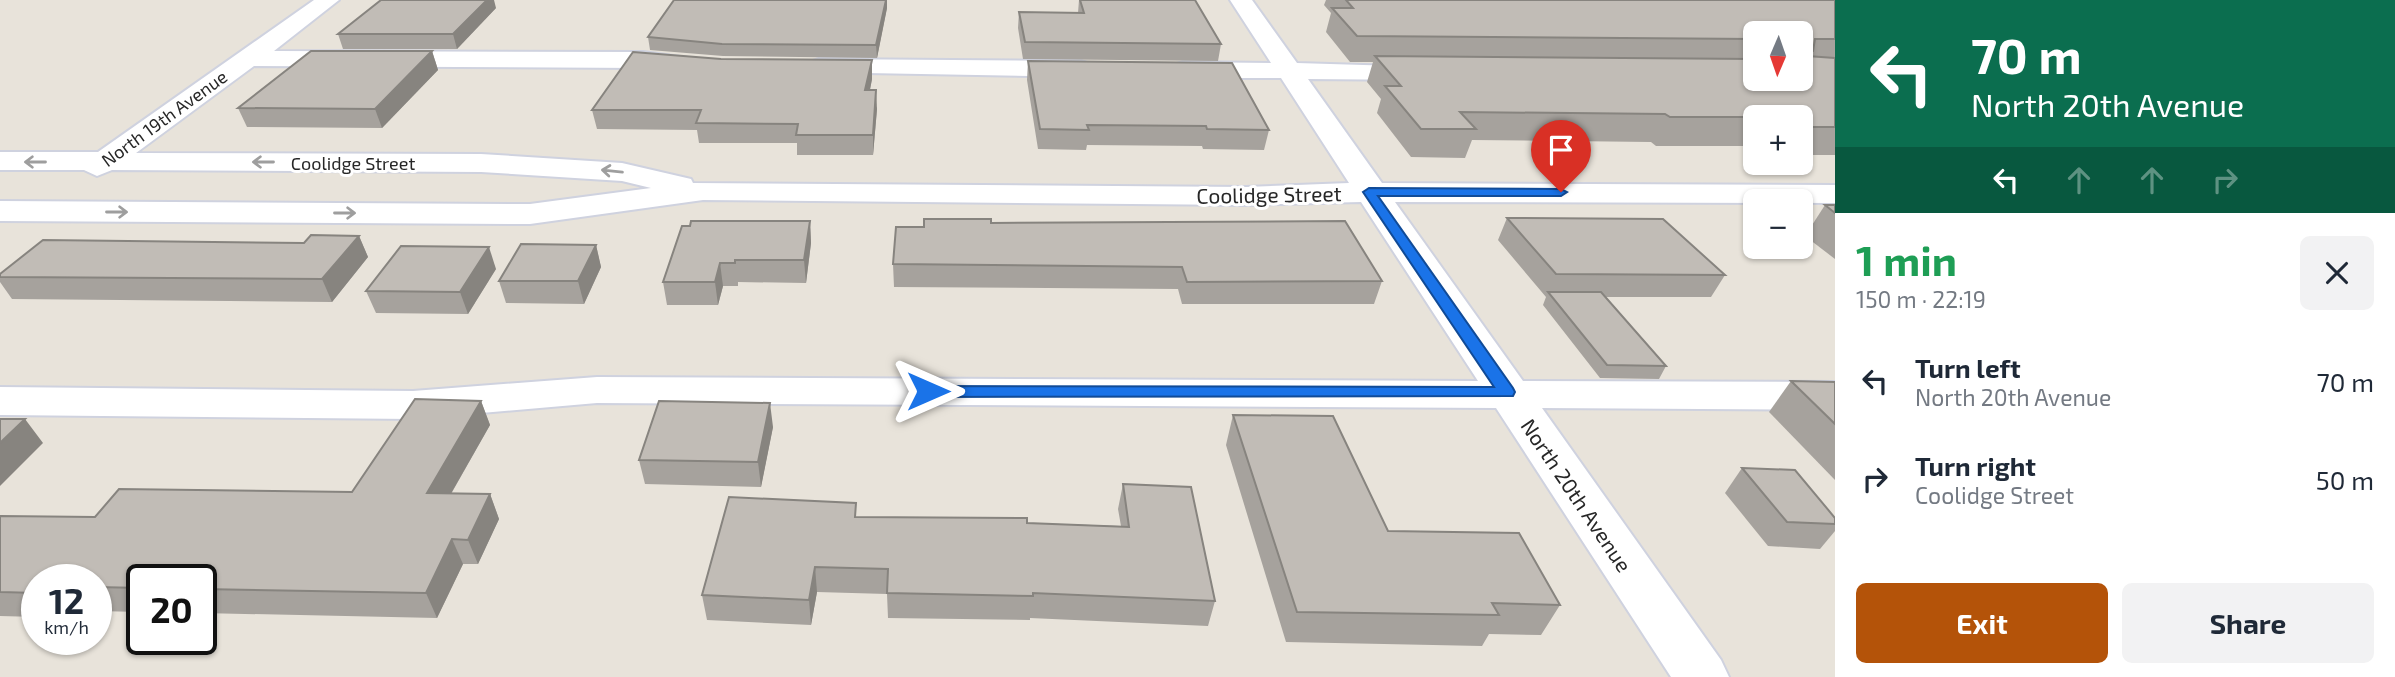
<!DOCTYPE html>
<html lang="en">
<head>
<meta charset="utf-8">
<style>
	body { margin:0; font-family:"Exo 2",sans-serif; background:#f2f2f3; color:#1f2937; height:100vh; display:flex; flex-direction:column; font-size:26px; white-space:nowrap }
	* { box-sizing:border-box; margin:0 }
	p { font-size:23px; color:#747a83 }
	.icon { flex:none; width:38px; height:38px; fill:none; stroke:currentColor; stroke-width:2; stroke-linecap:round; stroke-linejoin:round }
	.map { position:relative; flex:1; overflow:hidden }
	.panel { display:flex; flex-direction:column; background:#fff; width:560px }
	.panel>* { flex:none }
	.banner { background:#0b6e4f; color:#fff; overflow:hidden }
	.needle { width:46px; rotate:182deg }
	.tools { position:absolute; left:1743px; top:21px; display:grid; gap:14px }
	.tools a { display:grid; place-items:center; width:70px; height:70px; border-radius:10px; background:#fff; box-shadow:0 2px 5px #0004; font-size:35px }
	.speed { position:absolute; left:21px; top:564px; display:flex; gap:14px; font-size:35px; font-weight:700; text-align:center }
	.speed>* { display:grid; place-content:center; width:91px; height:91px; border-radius:50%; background:#fff; box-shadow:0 2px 5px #0004; line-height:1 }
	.speed small { font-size:18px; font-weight:400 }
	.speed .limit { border:4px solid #111; border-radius:10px; background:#fff; color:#111 }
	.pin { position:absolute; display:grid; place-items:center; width:60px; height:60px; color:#fff; margin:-72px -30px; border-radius:50% 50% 50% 0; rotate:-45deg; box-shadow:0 0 7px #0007 }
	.pin .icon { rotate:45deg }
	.me { position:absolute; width:77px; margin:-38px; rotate:90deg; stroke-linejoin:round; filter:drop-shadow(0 0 5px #0008) }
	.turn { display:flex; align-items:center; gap:24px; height:147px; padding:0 21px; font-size:32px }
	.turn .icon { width:91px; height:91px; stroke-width:2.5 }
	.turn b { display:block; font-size:49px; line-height:60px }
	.lanes { display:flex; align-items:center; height:66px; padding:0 21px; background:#0003; justify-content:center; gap:35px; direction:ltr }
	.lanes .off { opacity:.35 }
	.round { display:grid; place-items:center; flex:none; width:74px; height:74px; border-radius:10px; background:#f2f2f3 }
	.summary { display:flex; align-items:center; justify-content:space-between; height:119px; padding:0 21px }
	h1 { font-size:42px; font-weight:700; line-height:52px; color:#1e9e55 }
	.cta { display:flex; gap:14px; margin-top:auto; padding:14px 21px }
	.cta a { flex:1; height:80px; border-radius:10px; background:#b45309; color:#fff; font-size:28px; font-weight:700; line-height:80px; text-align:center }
	.cta a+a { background:#f2f2f3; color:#1f2937 }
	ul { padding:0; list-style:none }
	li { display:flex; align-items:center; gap:21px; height:98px; padding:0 21px }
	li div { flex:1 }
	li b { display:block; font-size:26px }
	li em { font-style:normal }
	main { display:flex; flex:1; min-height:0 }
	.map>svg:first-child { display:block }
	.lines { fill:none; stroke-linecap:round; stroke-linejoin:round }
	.minor-casing { stroke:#cfd2df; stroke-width:4 }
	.minor { fill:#fff; fill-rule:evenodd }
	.wall { fill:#a6a29d; fill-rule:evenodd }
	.shaded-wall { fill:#87847f }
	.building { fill:#c1bcb6; stroke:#87847f; stroke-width:2 }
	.oneway { stroke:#9e9e9e }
	.route { fill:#1a73e8; stroke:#114b97; stroke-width:2 }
	.labels { text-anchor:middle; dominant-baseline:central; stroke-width:6; stroke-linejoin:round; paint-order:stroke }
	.far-street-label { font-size:18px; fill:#272727; stroke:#fff }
	.street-label { font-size:21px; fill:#272727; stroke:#fff }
</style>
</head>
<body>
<main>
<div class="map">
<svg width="1835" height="677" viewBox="0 0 1835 677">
	<rect width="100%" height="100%" fill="#e8e3da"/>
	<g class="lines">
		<!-- minor casing -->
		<g class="minor-casing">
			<g id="minor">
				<path d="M314,0H339L274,51L643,52L688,58L692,63L688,68L679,71L643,68L254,66L136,153L481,154L622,163L691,179L693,183L1246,187L1349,183L1281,78H1183L1174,75L1170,70L1174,65L1183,62L1271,63L1230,0H1252L1297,63L1430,67L1434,72L1430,77L1421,80L1308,79L1382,183L1835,185V203L1395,202L1523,381L1835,382V410L1542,408L1721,660L1729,677H1671L1496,408L597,403L413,419L0,415V387L413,391L597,377L1478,381L1361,202L1246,205L703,200L530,224L0,221V201L530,204L651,188L622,181L481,172L112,170L97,176L84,170H0V152H98Z"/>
				<path d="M819,59L1081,61L1090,64L1094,69L1090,74L1081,77L810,72L806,67L810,62Z"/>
			</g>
		</g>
		<!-- minor -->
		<use href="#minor" class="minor"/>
	</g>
	<!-- wall -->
	<g class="wall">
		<path d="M1079,0H1195L1221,44L1218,61L1023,59L1018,28L1019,12L1078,13Z"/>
		<path d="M1326,0H1835V155H1801V117H1755V146H1656L1651,142L1472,140L1465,158L1411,157L1377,113L1381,99L1367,82L1373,62H1350L1326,32L1331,13L1324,5ZM1755,33H1801V79H1755Z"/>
		<path d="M496,8L457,49H343L338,34Z"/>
		<path d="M887,8L877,58L723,56L650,50L648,37Z"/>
		<path d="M432,51L438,70L382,128L247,127L238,108Z"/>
		<path d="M1028,61L1269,130L1264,150L1203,149L1202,146L1087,145L1086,150L1038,149L1027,80Z"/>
		<path d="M872,79L870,90L877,109L873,155H797V143H699L697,130L597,129L592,110Z"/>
		<path d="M1825,205H1835V259L1805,236Z"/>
		<path d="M1507,218L1725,275L1711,297H1606L1666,366L1659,379L1600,378L1543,305L1546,297L1498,240Z"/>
		<path d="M810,221L811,243L806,283L738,282V286H723L718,305H667L663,282Z"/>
		<path d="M991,223L1382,281L1374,304H1182L1178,289L894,287L893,264Z"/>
		<path d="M359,236L368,257L332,302L12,299L0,282V274L304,243Z"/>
		<path d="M596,245L601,267L584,304L506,303L499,281Z"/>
		<path d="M496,269L468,314L376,313L366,291Z"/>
		<path d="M1791,381L1835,382V480L1769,412Z"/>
		<path d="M481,401L490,425L451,494H490L499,519L478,564H463L437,618L201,613V579H142V612L96,611V579H37V617L0,616V516L95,517L352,492Z"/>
		<path d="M1233,415L1388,531L1560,605L1541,635L1489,634L1482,646L1286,642L1226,445Z"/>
		<path d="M773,427L761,487L645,484L639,460Z"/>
		<path d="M1742,468L1835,518V531L1820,549L1768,546L1725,493Z"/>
		<path d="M1123,484L1215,601L1208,626L1030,618V620L888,618L887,594L817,592L811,625L707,620L702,595L857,517L1121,526L1118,509Z"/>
	</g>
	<!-- shaded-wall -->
	<g class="shaded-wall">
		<path d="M487,0H494L496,8L457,49L453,34Z"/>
		<path d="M886,0H887V8L877,58L876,45Z"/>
		<path d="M432,51L438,70L382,128L375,109Z"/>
		<path d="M1813,51L1801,72L1804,54Z"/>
		<path d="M872,60V79L866,109L865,90Z"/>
		<path d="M876,90L877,109L873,155V135Z"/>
		<path d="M810,221L811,243L806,283L804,260Z"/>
		<path d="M359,236L368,257L332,302L322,279Z"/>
		<path d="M596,245L601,267L584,304L578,281Z"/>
		<path d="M489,247L496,269L468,314L460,292Z"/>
		<path d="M720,263L723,286L718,305L715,282Z"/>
		<path d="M481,401L490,425L437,518L427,493Z"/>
		<path d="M770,403L773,427L761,487L758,462Z"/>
		<path d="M25,419L43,443L0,486V443Z"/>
		<path d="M490,494L499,519L478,564L468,540Z"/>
		<path d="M452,539L463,564L437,618L426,593Z"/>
		<path d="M815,567L817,592L811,625L809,600Z"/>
	</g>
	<!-- building -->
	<g class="building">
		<path d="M381,0H487L453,34H338Z"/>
		<path d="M674,0H886L876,45L722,44L648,37Z"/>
		<path d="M1080,0H1195L1221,44L1025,42L1019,12L1084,13Z"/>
		<path d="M1346,0H1835V39H1815L1813,51L1804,54L1807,56L1835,58V127H1807L1801,123V117H1670L1665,114L1460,112L1476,129H1421L1385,86H1401L1375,56L1755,59V79H1801V33H1755V39L1357,36L1332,8H1353Z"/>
		<path d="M311,51H432L375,109L238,108Z"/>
		<path d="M633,52L721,59L872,60L865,90H876L873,135H796L798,124L696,123L701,110H592Z"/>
		<path d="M1028,61L1232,63L1269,130L1207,129L1206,126L1087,125L1089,130L1040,129Z"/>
		<path d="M1825,205H1835V213Z"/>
		<path d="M1507,218L1663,219L1725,275L1556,274Z"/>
		<path d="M924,219H991V223L1345,221L1382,281L1187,282L1182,267L893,264L896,227H924Z"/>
		<path d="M691,221H810L804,260H735V263H720L715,282H663L682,226H690Z"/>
		<path d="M311,235L359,236L322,279L0,277V274L43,240L304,243Z"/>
		<path d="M521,244L596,245L578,281H499Z"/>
		<path d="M401,246L489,247L460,292L366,291Z"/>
		<path d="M1548,292H1601L1666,366L1607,365Z"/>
		<path d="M1791,381L1835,382V424Z"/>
		<path d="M415,399L481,401L427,493L490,494L468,540L452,539L426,593L201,589V579H142V588L96,587V579H37V593L0,592V516L95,517L119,489L352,492Z"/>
		<path d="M659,401L770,403L758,462L639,460Z"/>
		<path d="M1233,415L1333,416L1388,531L1519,533L1560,605L1492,603L1499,615L1297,612Z"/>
		<path d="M0,419H25L0,443Z"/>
		<path d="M1742,468L1795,470L1835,518V524L1787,522Z"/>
		<path d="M1123,484L1191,487L1215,601L1033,593V596L887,593L888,569L815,567L809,600L702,595L729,497L856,503L855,517L1027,518V523L1129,527Z"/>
	</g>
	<!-- one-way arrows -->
	<defs><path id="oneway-shaft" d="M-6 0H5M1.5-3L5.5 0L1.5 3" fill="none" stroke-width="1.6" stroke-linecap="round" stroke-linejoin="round" transform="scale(1.75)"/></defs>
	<g class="oneway">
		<use href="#oneway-shaft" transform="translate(35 162) rotate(-180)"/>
		<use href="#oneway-shaft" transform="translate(263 162) rotate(-180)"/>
		<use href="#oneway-shaft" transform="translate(612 171) rotate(-174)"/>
		<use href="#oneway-shaft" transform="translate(117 212)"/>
		<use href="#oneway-shaft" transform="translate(345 213)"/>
	</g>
	<!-- route -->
	<path class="route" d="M1369,188L1561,189L1567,192L1561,196H1378L1513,388L1515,392L1513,396L928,397L919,391L928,386L1494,387L1363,192Z"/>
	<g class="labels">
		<!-- far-street labels -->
		<g class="far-street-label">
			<text transform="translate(164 118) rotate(-36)">North 19th Avenue</text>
			<text x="353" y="163">Coolidge Street</text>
		</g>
		<!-- street labels -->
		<g class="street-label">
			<text transform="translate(1269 194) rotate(-1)">Coolidge Street</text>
			<text transform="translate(1577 495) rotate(56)">North 20th Avenue</text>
		</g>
	</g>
</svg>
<div class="tools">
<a><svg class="needle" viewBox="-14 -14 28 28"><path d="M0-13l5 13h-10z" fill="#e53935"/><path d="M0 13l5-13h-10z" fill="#747a83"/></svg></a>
<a>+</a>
<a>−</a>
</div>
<div class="speed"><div>12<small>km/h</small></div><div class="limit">20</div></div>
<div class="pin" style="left:1561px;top:192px;background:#d93025"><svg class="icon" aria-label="arrive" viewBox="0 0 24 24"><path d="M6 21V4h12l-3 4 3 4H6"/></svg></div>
<svg class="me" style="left:928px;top:391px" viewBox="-20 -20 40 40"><path d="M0-17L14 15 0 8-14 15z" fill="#1a73e8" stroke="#fff" stroke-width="4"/></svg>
</div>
<section class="panel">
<div class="banner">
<div class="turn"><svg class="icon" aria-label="left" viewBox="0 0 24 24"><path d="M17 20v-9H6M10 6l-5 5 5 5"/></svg><div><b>70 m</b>North 20th Avenue</div></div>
<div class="lanes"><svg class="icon" aria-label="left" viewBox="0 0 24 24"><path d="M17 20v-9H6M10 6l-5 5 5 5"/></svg><svg class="icon off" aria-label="ahead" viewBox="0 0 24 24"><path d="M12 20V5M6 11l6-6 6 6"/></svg><svg class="icon off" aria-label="ahead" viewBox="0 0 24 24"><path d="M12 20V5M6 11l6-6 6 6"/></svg><svg class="icon off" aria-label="right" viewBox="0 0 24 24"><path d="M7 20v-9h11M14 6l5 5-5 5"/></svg></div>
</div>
<div class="summary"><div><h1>1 min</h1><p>150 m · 22:19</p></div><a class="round"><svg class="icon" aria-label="close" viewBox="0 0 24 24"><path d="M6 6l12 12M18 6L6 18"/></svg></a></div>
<ul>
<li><svg class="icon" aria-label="left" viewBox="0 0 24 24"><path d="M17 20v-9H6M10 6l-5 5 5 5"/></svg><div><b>Turn left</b><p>North 20th Avenue</p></div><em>70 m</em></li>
<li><svg class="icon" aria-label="right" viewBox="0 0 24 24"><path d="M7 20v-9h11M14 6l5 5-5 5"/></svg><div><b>Turn right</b><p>Coolidge Street</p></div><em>50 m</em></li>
</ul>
<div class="cta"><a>Exit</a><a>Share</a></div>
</section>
</main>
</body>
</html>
